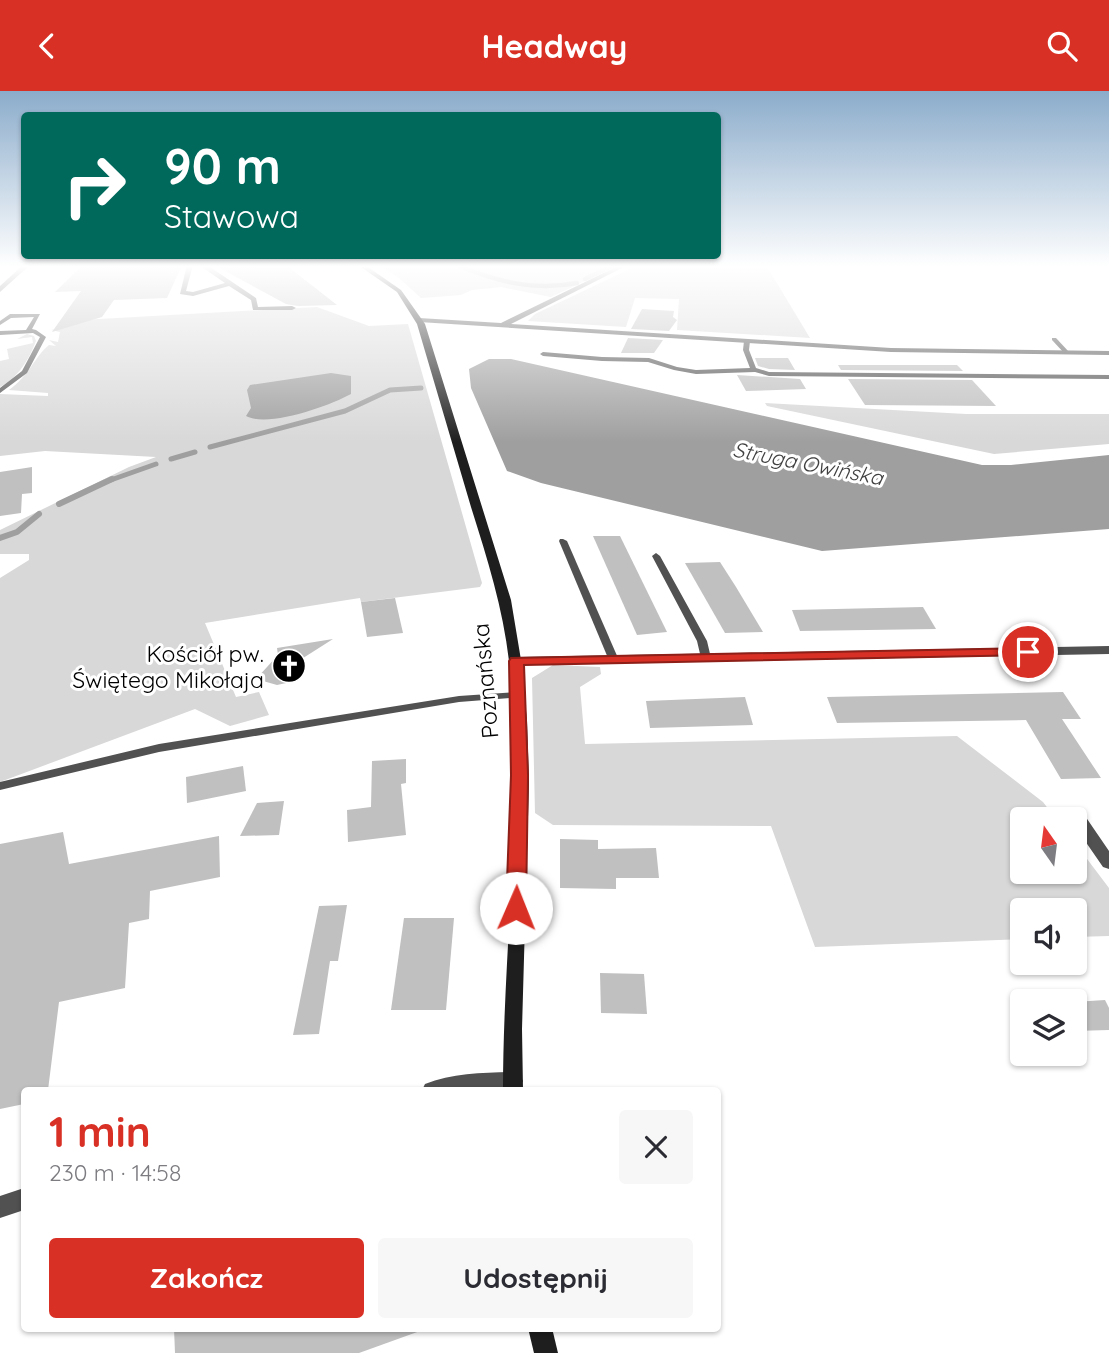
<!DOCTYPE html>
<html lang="pl">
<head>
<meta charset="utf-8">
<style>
	body { margin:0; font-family:Quicksand,sans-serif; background:#f7f7f7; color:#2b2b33; height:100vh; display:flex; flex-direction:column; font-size:26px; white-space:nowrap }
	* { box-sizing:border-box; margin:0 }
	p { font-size:23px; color:#7c7c81 }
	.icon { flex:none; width:38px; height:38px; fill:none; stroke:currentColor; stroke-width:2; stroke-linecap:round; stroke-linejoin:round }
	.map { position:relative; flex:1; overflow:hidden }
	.panel { position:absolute; left:21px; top:996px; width:700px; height:245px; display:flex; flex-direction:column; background:#fff; border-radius:7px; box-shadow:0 2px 5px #0004 }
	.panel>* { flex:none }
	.guide { position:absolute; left:21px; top:21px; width:700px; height:147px; border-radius:7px; box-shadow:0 2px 5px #0004; background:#00695c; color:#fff; overflow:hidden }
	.needle { width:46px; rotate:346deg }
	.fabs { position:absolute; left:1010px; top:716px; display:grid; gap:14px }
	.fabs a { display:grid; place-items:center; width:77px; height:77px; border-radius:7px; background:#fff; box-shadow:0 2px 5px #0004; font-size:35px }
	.pin { position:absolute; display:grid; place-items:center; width:60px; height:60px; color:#fff; margin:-30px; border:4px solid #fff; border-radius:50%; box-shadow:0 2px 7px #0007 }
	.me { position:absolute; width:77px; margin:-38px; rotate:1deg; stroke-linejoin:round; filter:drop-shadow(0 0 5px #0008) }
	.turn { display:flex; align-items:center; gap:24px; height:147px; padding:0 28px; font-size:32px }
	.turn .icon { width:91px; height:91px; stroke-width:2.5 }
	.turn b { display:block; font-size:49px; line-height:60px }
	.round { display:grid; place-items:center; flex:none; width:74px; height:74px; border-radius:7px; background:#f7f7f7 }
	.overview { display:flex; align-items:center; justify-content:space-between; height:119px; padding:0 28px }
	h1 { font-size:42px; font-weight:700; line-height:52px; color:#d93025 }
	.action { display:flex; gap:14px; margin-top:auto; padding:14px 28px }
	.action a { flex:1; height:80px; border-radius:7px; background:#d93025; color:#fff; font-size:28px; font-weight:700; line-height:80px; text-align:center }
	.action a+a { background:#f7f7f7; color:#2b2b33 }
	header { display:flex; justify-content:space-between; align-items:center; height:91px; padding:0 28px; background:#d93025; color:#fff; font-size:32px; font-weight:700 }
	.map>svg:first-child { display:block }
	.green { fill:#d8d8d8 }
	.water { fill:#9f9f9f }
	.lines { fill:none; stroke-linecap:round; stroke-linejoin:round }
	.stream-far2 { stroke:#9f9f9f; stroke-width:4.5 }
	.stream-far1 { stroke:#9f9f9f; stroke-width:5 }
	.stream { stroke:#9f9f9f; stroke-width:6 }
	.building { fill:#c0c0c0 }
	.lane { fill:#515151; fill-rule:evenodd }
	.street { fill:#515151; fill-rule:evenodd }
	.secondary { fill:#1e1e1e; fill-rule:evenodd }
	.route { fill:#d93025; stroke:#8d1f18; stroke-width:2 }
	.labels { text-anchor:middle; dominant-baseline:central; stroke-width:6; stroke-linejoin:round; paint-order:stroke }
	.far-water-label { font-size:21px; font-style:italic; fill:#404040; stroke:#fff }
	.poi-label { font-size:23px; fill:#000; stroke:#fff; text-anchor:end }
	.street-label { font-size:23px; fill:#000; stroke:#fff }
</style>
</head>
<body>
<header><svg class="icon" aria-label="back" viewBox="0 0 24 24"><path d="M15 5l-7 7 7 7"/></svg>Headway<svg class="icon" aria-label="search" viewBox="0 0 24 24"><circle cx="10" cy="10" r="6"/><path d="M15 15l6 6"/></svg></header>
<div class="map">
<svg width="1109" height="1262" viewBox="0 0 1109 1262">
	<rect width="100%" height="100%" fill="#fff"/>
	<!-- green -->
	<g class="green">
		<path d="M379,174H619L551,206L501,196L472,199L461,204L421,207L399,187Z"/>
		<path d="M638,174H766L810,247L677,239L679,208L635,207L626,236L528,230L535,223Z"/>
		<path d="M317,216L369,235L408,233L482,492L480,496L361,511L360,507L347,509L205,532L236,606L259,601L269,624L230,635L195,618L0,691V487L29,469V463H0V439L129,376L156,366L45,360L0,365V303L48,305V302L9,299C29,285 35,265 49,254L56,255L49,249L58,251L60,241L51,239L62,237L63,230Z"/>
		<path d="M27,243L34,245L36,250C29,268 19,286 0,296V270L9,268L7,258L33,252L32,246L17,248Z"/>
		<path d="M765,312L966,323H1109V353L994,363L767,315Z"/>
		<path d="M553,574L600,576L601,583L580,596L585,653L957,645L1043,711L1056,728H1022V780H1074L1075,752L1109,797V845L1075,846L1074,819H1022V848L815,856L771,735L553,734L535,722L532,587Z"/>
	</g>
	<!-- water -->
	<g class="water">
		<path d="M489,268H511L982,374H1011L1109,364V438L822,460L541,392L507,380L471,297L469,278Z"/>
		<path d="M331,282L351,285V303C329,315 268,337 246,325L251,317L247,299L250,294Z"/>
	</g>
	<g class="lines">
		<!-- stream-far2 -->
		<g class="stream-far2">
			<path d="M457,174C498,191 533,200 577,192"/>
			<path d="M585,188L614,174"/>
		</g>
		<!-- stream-far1 -->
		<g class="stream-far1">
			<path d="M210,356L345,320L390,299L421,297"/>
			<path d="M171,368L195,361"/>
			<path d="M108,390L156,373"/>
		</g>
		<!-- stream -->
		<g class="stream">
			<path d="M59,413L112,388"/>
			<path d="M0,447L17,441L39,423"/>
		</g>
	</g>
	<!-- building -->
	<g class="building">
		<path d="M83,174H182L167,207L114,209L102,226L52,241L81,200L55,201Z"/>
		<path d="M214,174H286L337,214L298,215L286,213Z"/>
		<path d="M642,218L674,220L673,226L677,229L669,240L631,238Z"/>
		<path d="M628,247L663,249L654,262H621Z"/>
		<path d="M755,267H788L795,279L769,278L758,275Z"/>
		<path d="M838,274H957L963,280L841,279Z"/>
		<path d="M737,284L800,288L806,298L746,300Z"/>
		<path d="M848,288L972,289L996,315L865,314Z"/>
		<path d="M32,376V402L22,403L21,422L0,425V381Z"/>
		<path d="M593,445H620L667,541L637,544Z"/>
		<path d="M720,471L736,496L763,541L725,542L685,472Z"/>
		<path d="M395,507L403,542L367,546L361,511Z"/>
		<path d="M923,516L936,538L800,540L792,519Z"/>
		<path d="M333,548L289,576L291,591L277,594L256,588L278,564L277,557Z"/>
		<path d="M1063,601L1081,628H1062L1101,687L1061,688L1026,629L837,632L827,606Z"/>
		<path d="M745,606L753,634L650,637L646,610Z"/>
		<path d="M406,668V692L401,693L406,744L348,751L347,719L371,716L372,670Z"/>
		<path d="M243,675L246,700L187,712L186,686Z"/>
		<path d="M284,710L279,744L240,745L257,712Z"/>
		<path d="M63,741L69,773L219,745L220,786L150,800L149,828L129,832L125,897L59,911L48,999H24V1013L0,1018V753Z"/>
		<path d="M560,748L598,749V758L656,757L659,787H616V798L560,797Z"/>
		<path d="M347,814L338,870H330L319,943L293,944L319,815Z"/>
		<path d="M404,827H454L446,919H391Z"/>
		<path d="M600,882L644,883L647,923L601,922Z"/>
		<path d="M1105,909L1109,917V939L1074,940V911Z"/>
		<path d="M174,1237H420V1240L359,1262H175Z"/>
	</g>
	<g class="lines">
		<!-- lane -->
		<g class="lane">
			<path d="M40,223L32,238L36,239L46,246L27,282L0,302V297L22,280L40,246L33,242L0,244V240L26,239L34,226L11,227L0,234V230L10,223Z"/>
			<path d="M1052,247H1056L1069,261V263H1065L1052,249Z"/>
			<path d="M747,248L750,250L749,259L756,277L769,281L1109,284V288L769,285L755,281L696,283L674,279L648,271L602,270L543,265L540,263L543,261L602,266L649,267L677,276L696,279L750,277L743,259L744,250Z"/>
			<path d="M560,448H563L567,450L618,567L616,569L613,570L608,567L559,450Z"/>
			<path d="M656,462L660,465L707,550L711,567L709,569L706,570L701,567L697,550L652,465Z"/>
			<path d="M519,601L524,604L523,606L459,611L159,661L0,699V691L159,653L459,605Z"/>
		</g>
		<!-- street -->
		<g class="street">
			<path d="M23,174H30L0,201V195Z"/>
			<path d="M187,174H193L186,200L193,201L225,192L199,174H207L256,207L258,216L292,215L296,217L292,219H253L251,209L229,195L193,205L180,203Z"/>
			<path d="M620,174H628L511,233L891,257L1109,260V264L891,261L419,231L415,229L419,227L501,232Z"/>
			<path d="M1109,555V563L516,574L510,570L516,566Z"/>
			<path d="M1077,721L1083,722L1109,760V778L1103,776L1074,734V728L1069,726L1071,722Z"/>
			<path d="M513,981L520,984L523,990L520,996L513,999H422L425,993C452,982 484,982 513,981Z"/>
			<path d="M24,1097V1119L0,1127V1105Z"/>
		</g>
		<!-- secondary -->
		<g class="secondary">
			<path d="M358,174H365L401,199L425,233L511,509L521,569L527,630L529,691L522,938L523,999H503C503,856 524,712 509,570C503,517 487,467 471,416C453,355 435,294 417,233L397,201Z"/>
			<path d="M528,1237H552L558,1262H534Z"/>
		</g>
	</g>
	<!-- sky -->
	<linearGradient id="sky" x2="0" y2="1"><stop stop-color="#8baccb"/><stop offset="0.5" stop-color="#fff"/><stop offset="1" stop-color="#fff" stop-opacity="0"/></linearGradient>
	<rect width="1109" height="351" fill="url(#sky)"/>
	<!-- route -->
	<path class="route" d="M1028,557L1036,561L1034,564L524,574L528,684L526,817L523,823L516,825L509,823L506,817L511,684L509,570L511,567Z"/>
	<!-- icons -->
	<defs>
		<g id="church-disc" transform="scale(1.75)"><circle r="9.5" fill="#000" stroke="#fff"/><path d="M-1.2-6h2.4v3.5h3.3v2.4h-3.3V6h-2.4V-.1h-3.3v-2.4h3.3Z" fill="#fff"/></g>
	</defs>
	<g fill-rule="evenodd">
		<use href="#church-disc" x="289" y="575"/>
	</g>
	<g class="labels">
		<!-- far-water labels -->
		<g class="far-water-label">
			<text transform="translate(808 372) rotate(11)">Struga Owińska</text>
		</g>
		<!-- poi labels -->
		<g class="poi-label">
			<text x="264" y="562">Kościół pw.<tspan x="264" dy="26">Świętego Mikołaja</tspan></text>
		</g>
		<!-- street labels -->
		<g class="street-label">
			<text transform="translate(485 590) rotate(-95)">Poznańska</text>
		</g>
	</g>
</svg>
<div class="fabs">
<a><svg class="needle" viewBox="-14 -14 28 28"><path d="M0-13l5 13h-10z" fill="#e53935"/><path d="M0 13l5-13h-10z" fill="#7c7c81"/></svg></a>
<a><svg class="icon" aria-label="sound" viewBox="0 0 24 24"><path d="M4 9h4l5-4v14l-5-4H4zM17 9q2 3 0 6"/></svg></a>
<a><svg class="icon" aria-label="layers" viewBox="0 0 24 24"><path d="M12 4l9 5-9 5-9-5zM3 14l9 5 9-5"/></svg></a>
</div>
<div class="pin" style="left:1028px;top:561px;background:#d93025"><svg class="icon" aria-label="arrive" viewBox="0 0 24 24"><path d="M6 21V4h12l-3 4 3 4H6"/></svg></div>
<svg class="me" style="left:516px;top:817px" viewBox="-20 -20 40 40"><circle r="19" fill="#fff"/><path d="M0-13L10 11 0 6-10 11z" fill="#d93025"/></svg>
<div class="guide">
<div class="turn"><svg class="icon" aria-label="right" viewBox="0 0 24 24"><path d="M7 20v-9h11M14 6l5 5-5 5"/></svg><div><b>90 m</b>Stawowa</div></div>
</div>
<section class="panel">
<div class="overview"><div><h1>1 min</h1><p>230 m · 14:58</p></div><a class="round"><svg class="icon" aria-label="close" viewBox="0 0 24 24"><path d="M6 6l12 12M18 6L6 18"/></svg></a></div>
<div class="action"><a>Zakończ</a><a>Udostępnij</a></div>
</section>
</div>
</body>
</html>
